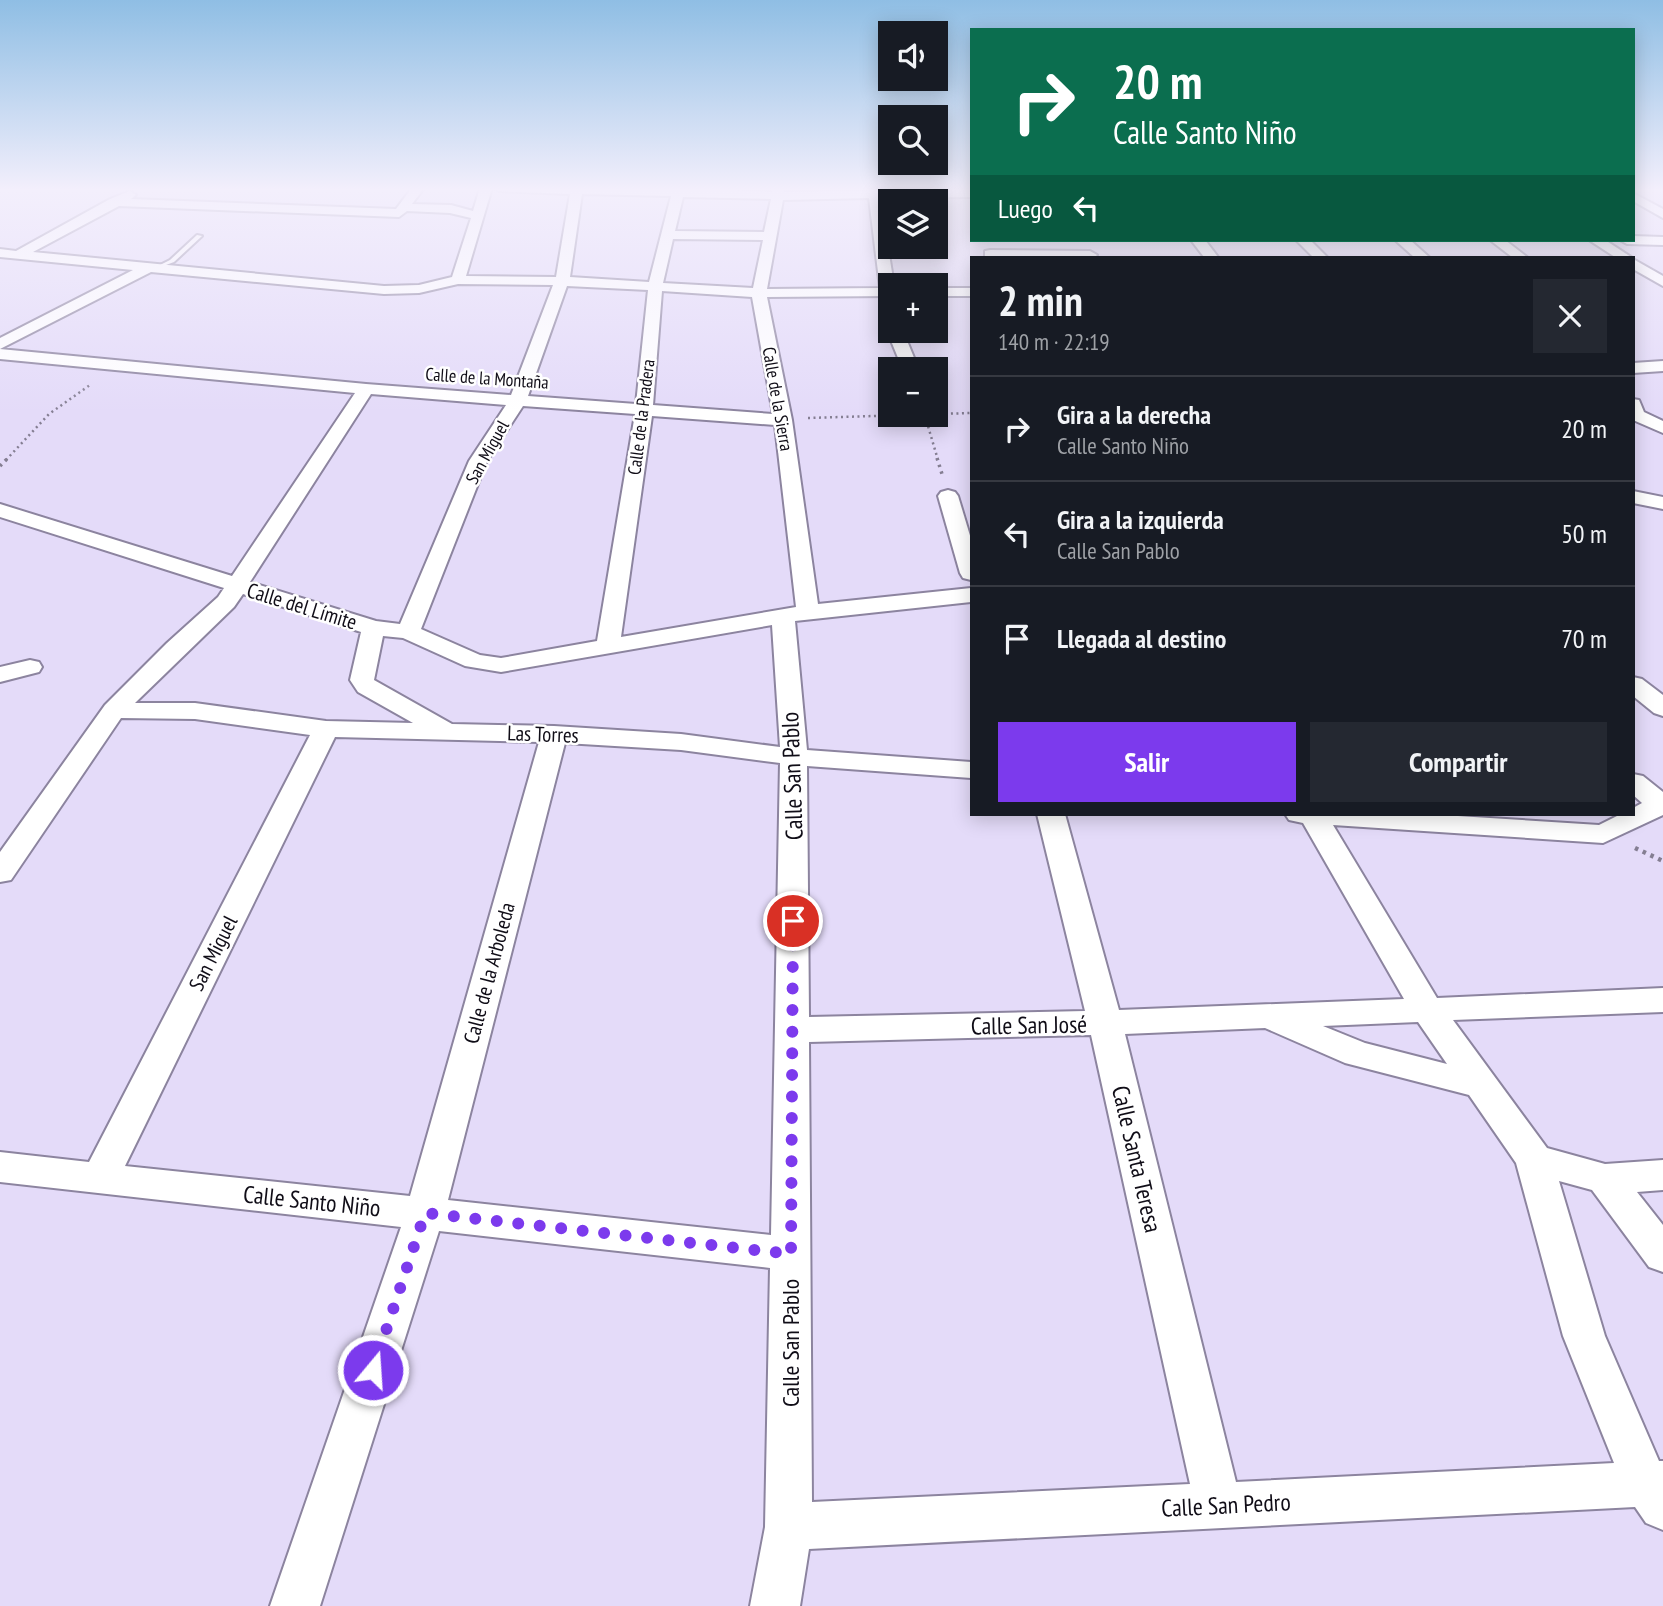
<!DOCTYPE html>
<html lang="es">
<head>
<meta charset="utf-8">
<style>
	body { margin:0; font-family:"PT Sans Narrow",sans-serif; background:#242831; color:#f1f3f6; height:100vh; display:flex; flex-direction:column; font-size:26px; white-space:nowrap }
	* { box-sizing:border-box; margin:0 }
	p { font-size:23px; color:#9ea1a6 }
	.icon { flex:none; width:38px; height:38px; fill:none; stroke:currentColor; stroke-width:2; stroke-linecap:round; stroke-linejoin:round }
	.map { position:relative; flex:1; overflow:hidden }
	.panel { position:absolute; left:970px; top:256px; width:665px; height:560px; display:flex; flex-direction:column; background:#171b24; border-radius:0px; box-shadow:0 4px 18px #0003 }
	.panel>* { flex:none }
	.top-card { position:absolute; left:970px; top:28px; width:665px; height:214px; border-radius:0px; box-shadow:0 4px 18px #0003; background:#0b6e4f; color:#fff; overflow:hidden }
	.tools { position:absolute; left:878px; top:21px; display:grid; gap:14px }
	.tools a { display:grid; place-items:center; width:70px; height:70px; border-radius:0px; background:#171b24; box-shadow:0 4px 18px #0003; font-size:35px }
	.pin { position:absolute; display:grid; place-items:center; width:60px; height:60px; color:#fff; margin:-30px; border:4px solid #fff; border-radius:50%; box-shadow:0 2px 7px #0007 }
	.me { position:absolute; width:77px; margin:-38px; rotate:18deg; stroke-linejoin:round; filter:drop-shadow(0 0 5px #0008) }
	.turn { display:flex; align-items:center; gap:24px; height:147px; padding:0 28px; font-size:32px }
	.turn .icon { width:91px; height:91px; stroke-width:2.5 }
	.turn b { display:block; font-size:49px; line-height:60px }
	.then { display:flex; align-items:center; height:66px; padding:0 28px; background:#0003; gap:14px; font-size:26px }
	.round { display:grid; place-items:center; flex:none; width:74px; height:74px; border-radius:0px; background:#242831 }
	.summary { display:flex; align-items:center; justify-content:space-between; height:119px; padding:0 28px }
	h1 { font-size:42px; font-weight:600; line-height:52px }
	.button { display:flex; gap:14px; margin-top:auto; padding:14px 28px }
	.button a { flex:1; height:80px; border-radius:0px; background:#7c3aed; color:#fff; font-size:28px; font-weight:600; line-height:80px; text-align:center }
	.button a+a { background:#242831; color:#f1f3f6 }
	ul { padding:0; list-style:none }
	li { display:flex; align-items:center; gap:21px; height:105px; padding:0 28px; border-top:2px solid #363941 }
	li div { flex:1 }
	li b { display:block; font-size:26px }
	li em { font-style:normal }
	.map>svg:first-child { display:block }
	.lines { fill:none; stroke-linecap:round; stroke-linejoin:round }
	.service-casing { stroke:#8c849f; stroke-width:4 }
	.minor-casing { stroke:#8c849f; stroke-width:4 }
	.path-far2 { stroke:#847e92; stroke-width:2.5; stroke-dasharray:2 3.5; stroke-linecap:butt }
	.path-far1 { stroke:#847e92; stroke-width:3.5; stroke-dasharray:2.5 4.5; stroke-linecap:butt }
	.path { stroke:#847e92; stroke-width:4.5; stroke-dasharray:3.5 5; stroke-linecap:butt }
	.service { fill:#fff; fill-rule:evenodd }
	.minor { fill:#fff; fill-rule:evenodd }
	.route { stroke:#7c3aed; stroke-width:12; stroke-dasharray:0 21.6 }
	.labels { text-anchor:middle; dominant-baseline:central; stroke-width:5; stroke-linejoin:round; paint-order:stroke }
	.far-street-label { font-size:18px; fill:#100d17; stroke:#fff }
	.street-label { font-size:21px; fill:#100d17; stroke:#fff }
	.near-street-label { font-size:24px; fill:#100d17; stroke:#fff }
</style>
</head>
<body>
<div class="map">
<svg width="1663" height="1606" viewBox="0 0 1663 1606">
	<rect width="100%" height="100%" fill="#e4dbf9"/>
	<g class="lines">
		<!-- service casing -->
		<g class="service-casing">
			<path id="service" d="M197,235L202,236L174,262L158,268V266L170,260Z"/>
		</g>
		<!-- minor casing -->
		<g class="minor-casing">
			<g id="minor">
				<path d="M412,188H424L412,204L451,205L473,211L480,188H492L466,276L556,277L570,194L499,191L493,188H685L772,192L773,188H785L784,192L868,191L867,188H879V191L971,190V197L880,198L894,285H891V296L767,297L792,420L818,604L971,588V602L795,621L807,750L971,762V778L807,766L809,1017L1085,1011L1037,814H1065L1119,1010L1404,999L1303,823L1289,820L1285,814H1426L1599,825L1621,814H1633V808L1642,803L1633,795V774L1643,776L1663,792V815L1603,843L1333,825L1437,998L1663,988V1012L1453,1020L1547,1148L1605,1164L1663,1160V1190L1637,1192L1663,1225V1272L1649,1267L1592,1190L1559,1181L1605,1336L1659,1461H1663V1530L1646,1523L1635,1507L809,1549L800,1606H750L765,1527L770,1268L439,1231L320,1606H270L401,1227L0,1182V1152L89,1162L310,735L195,719L121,718L11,880L0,882V852L105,705L167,643L218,597L224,588L0,517V504L232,576L355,393L0,359V349L366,384L511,395L553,285L458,284L419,293L384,294L151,272L0,349V338L133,270L0,257V249L16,251L110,199L130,191L136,195L131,199L396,209ZM582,194L671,196L649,282L570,277ZM683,197L771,199L764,232L675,231ZM869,198L880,288L767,289L783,200ZM119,206L399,217L407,211L450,213L471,218L452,277L419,285L384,286L33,252ZM673,239L763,240L753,288L663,283ZM567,286L648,290L636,404L528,396ZM662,291L752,297L773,414L653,405ZM371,394L506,405L469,461L400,624L376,621L250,582ZM523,406L635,414L597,641L501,658L480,655L421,629L487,461ZM652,416L775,425L796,607L621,637ZM243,594L361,632L350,680L358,692L413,723L326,721L195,703H135L234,607ZM772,625L780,747L681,734L554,726L452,724L374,680L383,636L403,638L465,666L501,672ZM335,737L539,742L410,1196L125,1166ZM565,743L681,750L780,763L771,1235L448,1200ZM1418,1022L1447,1064L1365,1043L1323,1026ZM1265,1028L1345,1063L1469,1095L1516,1163L1563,1336L1614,1463L1236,1482L1125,1034ZM1091,1035L1190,1484L812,1502L809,1042Z"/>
				<path d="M1633,193L1663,209V218L1633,201Z"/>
				<path d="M1633,236L1663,237V245L1627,244L1620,240H1633Z"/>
				<path d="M1191,240H1205L1218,257H1204Z"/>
				<path d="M1296,240H1310L1327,257H1313Z"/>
				<path d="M1395,240H1410L1429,257H1414Z"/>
				<path d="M1490,240H1505L1527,257H1512Z"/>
				<path d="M1589,240H1605L1631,257H1615Z"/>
				<path d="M990,250L1090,251L1097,255L1095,257H985V251Z"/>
				<path d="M1633,259L1663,276V286L1633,269Z"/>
				<rect x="936" y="288" width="35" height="8"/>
				<path d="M891,327V331H903L917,365L915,368L906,369L901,365L887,331Z"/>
				<path d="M1663,361V371L1633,373V363Z"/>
				<path d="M1633,399L1639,400L1644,412L1663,421V433L1633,420Z"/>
				<path d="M948,490L955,492L958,496L971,539V580L963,578L960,573L938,496L941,492Z"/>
				<path d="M1633,491L1663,497V509L1633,503Z"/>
				<path d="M30,660L39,662L42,667L39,672L0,682V667Z"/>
				<path d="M1633,677L1642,679L1663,695V716L1654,713L1633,696Z"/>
			</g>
		</g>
		<!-- path-far2 -->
		<g class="path-far2">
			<path d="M925,416L938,460"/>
			<path d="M808,418L971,413"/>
			<path d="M6,460L49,414L90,385"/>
		</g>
		<!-- path-far1 -->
		<g class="path-far1">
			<path d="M937,458L942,474"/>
			<path d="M0,466L8,458"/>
		</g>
		<!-- path -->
		<path class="path" d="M1635,848L1663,861"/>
		<!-- service -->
		<use href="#service" class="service"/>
		<!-- minor -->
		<use href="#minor" class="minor"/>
	</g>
	<!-- sky -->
	<linearGradient id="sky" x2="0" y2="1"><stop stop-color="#8fbee4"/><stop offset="0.46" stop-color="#f3effc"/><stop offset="1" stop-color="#f3effc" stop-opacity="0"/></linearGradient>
	<rect width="1663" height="413" fill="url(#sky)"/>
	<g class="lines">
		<!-- route -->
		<path class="route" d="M373,1370L425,1213L791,1254L793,921"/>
	</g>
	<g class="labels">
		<!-- far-street labels -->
		<g class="far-street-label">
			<text transform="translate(487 378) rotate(4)">Calle de la Montaña</text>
			<text transform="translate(778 399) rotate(80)">Calle de la Sierra</text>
			<text transform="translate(641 417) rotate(-83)">Calle de la Pradera</text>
			<text transform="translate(487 452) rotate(-61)">San Miguel</text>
		</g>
		<!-- street labels -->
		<g class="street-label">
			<text transform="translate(302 606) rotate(17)">Calle del Límite</text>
			<text transform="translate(543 734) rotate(2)">Las Torres</text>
			<text transform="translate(213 953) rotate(-63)">San Miguel</text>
			<text transform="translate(489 973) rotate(-75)">Calle de la Arboleda</text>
		</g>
		<!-- near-street labels -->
		<g class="near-street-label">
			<text transform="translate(792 776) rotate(-92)">Calle San Pablo</text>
			<text transform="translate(1029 1025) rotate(-1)">Calle San José</text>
			<text transform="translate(1137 1159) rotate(77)">Calle Santa Teresa</text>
			<text transform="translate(312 1201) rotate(6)">Calle Santo Niño</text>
			<text transform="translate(790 1343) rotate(-90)">Calle San Pablo</text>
			<text transform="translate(1226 1505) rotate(-3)">Calle San Pedro</text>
		</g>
	</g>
</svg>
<div class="tools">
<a><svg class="icon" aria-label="sound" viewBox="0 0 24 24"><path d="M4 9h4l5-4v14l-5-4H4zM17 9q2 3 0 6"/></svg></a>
<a><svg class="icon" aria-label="search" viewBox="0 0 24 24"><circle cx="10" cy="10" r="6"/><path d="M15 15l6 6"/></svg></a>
<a><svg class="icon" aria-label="layers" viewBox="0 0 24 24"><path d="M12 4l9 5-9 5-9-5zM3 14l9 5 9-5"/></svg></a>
<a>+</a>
<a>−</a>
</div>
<div class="pin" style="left:793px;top:921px;background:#d93025"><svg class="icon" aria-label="arrive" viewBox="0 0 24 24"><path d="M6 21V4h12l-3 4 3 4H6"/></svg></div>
<svg class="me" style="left:373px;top:1370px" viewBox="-20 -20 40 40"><circle r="17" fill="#7c3aed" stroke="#fff" stroke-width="3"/><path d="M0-11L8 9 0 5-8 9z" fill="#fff"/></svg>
<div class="top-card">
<div class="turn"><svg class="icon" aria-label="right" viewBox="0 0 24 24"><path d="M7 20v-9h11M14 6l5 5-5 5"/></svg><div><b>20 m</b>Calle Santo Niño</div></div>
<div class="then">Luego<svg class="icon" aria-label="left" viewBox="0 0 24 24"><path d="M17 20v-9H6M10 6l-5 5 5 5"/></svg></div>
</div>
<section class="panel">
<div class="summary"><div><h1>2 min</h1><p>140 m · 22:19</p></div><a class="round"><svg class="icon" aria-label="close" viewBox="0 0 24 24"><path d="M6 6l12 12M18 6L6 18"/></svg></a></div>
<ul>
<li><svg class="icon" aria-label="right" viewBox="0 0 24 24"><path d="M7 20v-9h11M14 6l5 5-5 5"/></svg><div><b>Gira a la derecha</b><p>Calle Santo Niño</p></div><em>20 m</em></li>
<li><svg class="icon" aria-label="left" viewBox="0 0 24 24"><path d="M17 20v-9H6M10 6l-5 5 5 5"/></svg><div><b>Gira a la izquierda</b><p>Calle San Pablo</p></div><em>50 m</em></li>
<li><svg class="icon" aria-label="arrive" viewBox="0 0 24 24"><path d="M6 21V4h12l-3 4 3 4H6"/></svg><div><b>Llegada al destino</b></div><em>70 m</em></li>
</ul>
<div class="button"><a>Salir</a><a>Compartir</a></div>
</section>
</div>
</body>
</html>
